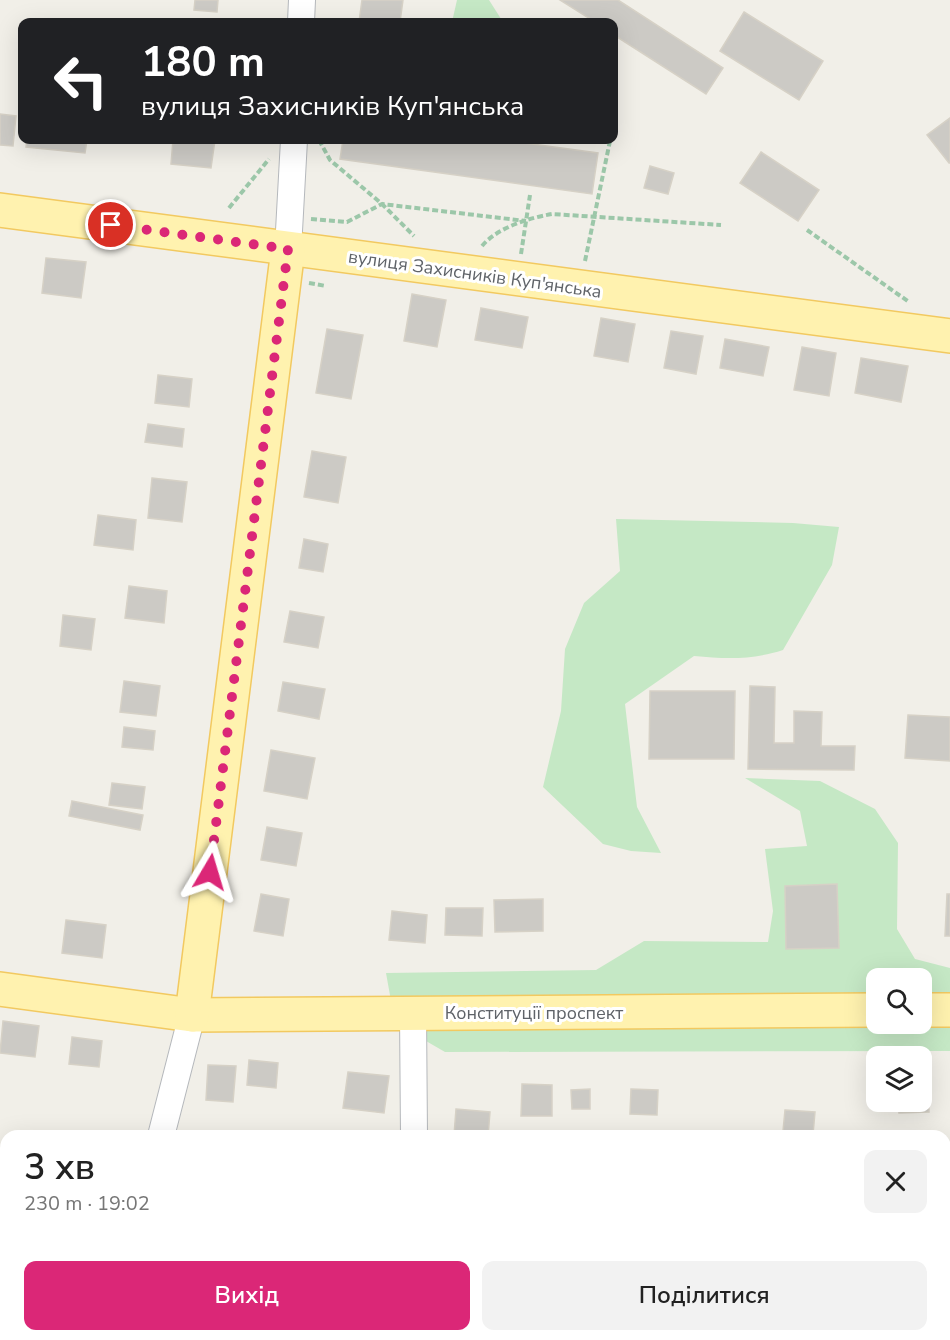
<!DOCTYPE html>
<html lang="uk">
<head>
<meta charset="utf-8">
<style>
	body { margin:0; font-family:"Nunito Sans",sans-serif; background:#f2f2f2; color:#222; height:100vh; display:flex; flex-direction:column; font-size:22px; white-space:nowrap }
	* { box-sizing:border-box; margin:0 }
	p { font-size:20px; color:#767676 }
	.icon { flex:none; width:33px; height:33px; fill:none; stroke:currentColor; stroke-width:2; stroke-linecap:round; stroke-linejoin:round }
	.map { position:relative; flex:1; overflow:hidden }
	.side { position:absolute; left:0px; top:1130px; width:951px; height:212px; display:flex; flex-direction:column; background:#fff; border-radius:18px 18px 0 0; box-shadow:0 6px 24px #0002 }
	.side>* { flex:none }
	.guide { position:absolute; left:18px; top:18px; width:600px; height:126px; border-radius:12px; box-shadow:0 6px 24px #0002; background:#202124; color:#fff; overflow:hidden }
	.fabs { position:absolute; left:866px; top:968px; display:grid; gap:12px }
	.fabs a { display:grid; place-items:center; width:66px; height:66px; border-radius:12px; background:#fff; box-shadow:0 6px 24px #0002; font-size:30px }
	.pin { position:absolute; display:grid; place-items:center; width:51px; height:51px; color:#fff; margin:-26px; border:3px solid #fff; border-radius:50%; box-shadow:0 2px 6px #0007 }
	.me { position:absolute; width:66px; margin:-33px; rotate:7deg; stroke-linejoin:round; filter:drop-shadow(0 0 4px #0008) }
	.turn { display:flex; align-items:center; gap:21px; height:126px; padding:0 24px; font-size:27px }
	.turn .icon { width:78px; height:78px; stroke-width:2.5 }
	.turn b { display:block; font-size:42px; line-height:51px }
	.round { display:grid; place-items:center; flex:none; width:63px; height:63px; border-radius:12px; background:#f2f2f2 }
	.headline { display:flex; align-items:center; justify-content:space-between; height:102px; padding:0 24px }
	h1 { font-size:36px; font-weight:600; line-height:45px }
	.primary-button { display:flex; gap:12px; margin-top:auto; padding:12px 24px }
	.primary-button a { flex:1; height:69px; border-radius:12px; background:#db2777; color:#fff; font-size:24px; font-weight:600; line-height:69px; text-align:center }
	.primary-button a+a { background:#f2f2f2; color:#222 }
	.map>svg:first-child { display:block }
	.green { fill:#c5e8c5; fill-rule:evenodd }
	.building { fill:#cccac5; stroke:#d6d1c6; stroke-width:1.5 }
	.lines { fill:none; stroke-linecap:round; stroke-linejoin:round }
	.minor-casing { stroke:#b5b8bc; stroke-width:28 }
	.primary-casing { stroke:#f2c960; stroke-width:36 }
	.path { stroke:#9cc7a9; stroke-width:4; stroke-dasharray:6 3; stroke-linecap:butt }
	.minor { stroke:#fff; stroke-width:26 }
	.primary { stroke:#fff2af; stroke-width:33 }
	.route { stroke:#db2777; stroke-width:10; stroke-dasharray:0 18 }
	.labels { text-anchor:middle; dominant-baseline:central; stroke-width:6; stroke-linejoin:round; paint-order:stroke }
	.street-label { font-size:18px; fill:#5f6368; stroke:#fff }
</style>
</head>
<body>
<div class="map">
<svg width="950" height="1340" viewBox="0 0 950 1340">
	<rect width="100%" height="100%" fill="#f1efe8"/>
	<!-- green -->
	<g class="green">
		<path d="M457,0H489L503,22H452Z"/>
		<path d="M616,519L793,523L839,527L832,565L783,650C752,660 726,659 694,656L625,704L637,807L661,853L631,851L603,844L543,787L561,711L565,649L584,603L620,571Z"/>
		<path d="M745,778L820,781L875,809L898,843L897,929L915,959L950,968V1051L445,1052L395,1023L386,973L596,970L644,941L768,942L773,911L765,849L807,846L800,811ZM876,978H921V1023H876Z"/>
	</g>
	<!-- building -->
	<g class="building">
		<path d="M195,0H218L217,12L194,10Z"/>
		<path d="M362,0H403L400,22H359Z"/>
		<path d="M560,0H618L723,68L706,94L614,35V22H595Z"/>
		<path d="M744,12L823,61L799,100L720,51Z"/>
		<path d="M0,114L16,116L13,146L0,145Z"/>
		<path d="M950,118V163H949L927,135Z"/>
		<path d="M27,140H87L85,153L26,147Z"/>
		<path d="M173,140H215L211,168L171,164Z"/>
		<path d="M343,140H503L598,153L592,194L340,159Z"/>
		<path d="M761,152L819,190L798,221L740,183Z"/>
		<path d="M650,166L674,173L668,194L644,188Z"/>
		<path d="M46,258L86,262L81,298L42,293Z"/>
		<path d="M412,294L446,300L437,347L404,341Z"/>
		<path d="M481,308L528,317L522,348L475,340Z"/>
		<path d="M601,318L635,324L628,362L594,356Z"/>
		<path d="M327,329L363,335L351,399L316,393Z"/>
		<path d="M671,331L703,336L696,374L664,368Z"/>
		<path d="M725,339L769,347L763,376L720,368Z"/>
		<path d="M802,347L836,353L829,396L794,390Z"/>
		<path d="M861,358L908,366L901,402L855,393Z"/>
		<path d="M158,375L192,379L189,407L155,403Z"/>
		<path d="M148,424L184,429L182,447L145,442Z"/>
		<path d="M312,451L346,457L338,503L304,497Z"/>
		<path d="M152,478L187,482L182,522L148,518Z"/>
		<path d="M98,515L136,520L133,550L94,545Z"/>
		<path d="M304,539L328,544L323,572L299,568Z"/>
		<path d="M129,586L167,591L164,623L125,618Z"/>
		<path d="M290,611L324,617L318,648L284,642Z"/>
		<path d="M63,615L95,619L91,650L60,646Z"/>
		<path d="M124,681L160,686L156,716L120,712Z"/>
		<path d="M283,682L325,689L319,719L278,711Z"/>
		<path d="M750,686L775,687L774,743H794V711L822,712L821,746H855L854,770L748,769Z"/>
		<path d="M650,691H735L734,759H649Z"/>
		<path d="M908,715L950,717V761L905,758Z"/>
		<path d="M124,727L155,731L153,750L122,747Z"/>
		<path d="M271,750L315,758L307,799L264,791Z"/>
		<path d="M112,783L145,787L142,809L109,805Z"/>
		<path d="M72,801L143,815L140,830L69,816Z"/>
		<path d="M267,827L302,833L296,866L261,860Z"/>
		<path d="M837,884L839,948L786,949L785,886Z"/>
		<path d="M261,894L289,899L283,936L254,931Z"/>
		<path d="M947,894H950V936H945Z"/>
		<path d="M543,899V931L495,932L494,900Z"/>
		<path d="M446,908H483L482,936L445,935Z"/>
		<path d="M392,911L427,915L425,943L389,940Z"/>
		<path d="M66,920L106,925L102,958L62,953Z"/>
		<path d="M3,1021L39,1026L35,1057L0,1053Z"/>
		<path d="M72,1037L102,1041L99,1067L69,1064Z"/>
		<path d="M249,1060L278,1063L276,1088L247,1085Z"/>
		<path d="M208,1065L236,1066L233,1102L206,1100Z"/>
		<path d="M348,1072L389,1076L384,1113L343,1108Z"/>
		<path d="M522,1084L552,1085V1116H521Z"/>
		<path d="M590,1089V1109H572L571,1090Z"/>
		<path d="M631,1089L658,1090L657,1115L630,1114Z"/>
		<path d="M921,1093H928L929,1112L899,1113L898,1101H921Z"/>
		<path d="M456,1109L490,1112L488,1136H454Z"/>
		<path d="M785,1110L815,1112L813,1134L783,1131Z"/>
		<path d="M839,1131L872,1133V1136H839Z"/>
		<path d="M5,1310L6,1335H45L44,1340H1Z"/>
		<path d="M541,1335H554L560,1340H537Z"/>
		<path d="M156,1336L178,1340H155Z"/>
	</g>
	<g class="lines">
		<!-- minor casing -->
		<g class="minor-casing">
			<g id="minor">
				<path d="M301,22L302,0"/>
				<path d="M288,249L294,140"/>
				<path d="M413,1013L414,1136"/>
				<path d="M161,1136L192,1015"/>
				<path d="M945,1320L950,1319"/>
				<path d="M596,1335L604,1340"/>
				<path d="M110,1340L111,1335"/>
				<path d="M706,1340L709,1335"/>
			</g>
		</g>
		<!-- primary casing -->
		<g class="primary-casing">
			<g id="primary">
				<path d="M0,210L950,336"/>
				<path d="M0,989L192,1015L876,1010"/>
				<path d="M921,1010H950"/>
				<path d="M192,1015L288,249"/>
			</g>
		</g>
		<!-- path -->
		<g class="path">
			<path d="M319,140L330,160L382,204L414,236"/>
			<path d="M229,208L269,159"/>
			<path d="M311,219L347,222L382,204L526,221"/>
			<path d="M807,230L909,302"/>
			<path d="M482,246C497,228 528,218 552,214L721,225"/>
			<path d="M521,254L530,195"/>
			<path d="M585,261L610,141"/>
			<path d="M309,283L326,286"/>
		</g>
		<!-- minor -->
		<use href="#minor" class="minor"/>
		<!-- primary -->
		<use href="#primary" class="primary"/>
	</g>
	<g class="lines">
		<!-- route -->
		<path class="route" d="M111,225L288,249L210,872"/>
	</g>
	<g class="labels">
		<!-- street labels -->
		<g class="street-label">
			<text transform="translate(475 274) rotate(8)">вулиця Захисників Куп'янська</text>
			<text x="534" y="1013">Конституції проспект</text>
		</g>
	</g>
</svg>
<div class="fabs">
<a><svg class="icon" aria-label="search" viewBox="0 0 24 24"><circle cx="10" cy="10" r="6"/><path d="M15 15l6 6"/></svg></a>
<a><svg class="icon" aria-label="layers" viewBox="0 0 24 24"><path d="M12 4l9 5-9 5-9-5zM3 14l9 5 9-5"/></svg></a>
</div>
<div class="pin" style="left:111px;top:225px;background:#d93025"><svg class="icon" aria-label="arrive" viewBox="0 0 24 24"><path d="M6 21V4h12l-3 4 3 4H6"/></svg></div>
<svg class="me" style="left:210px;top:872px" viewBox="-20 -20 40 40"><path d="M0-17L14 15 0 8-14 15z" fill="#db2777" stroke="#fff" stroke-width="4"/></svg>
<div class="guide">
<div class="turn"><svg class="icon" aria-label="left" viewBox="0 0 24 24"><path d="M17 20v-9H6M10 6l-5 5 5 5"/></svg><div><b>180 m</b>вулиця Захисників Куп'янська</div></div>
</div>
<section class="side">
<div class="headline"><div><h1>3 хв</h1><p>230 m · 19:02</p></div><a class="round"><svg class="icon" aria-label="close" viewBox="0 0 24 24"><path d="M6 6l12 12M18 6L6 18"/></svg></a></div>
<div class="primary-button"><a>Вихід</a><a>Поділитися</a></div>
</section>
</div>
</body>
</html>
